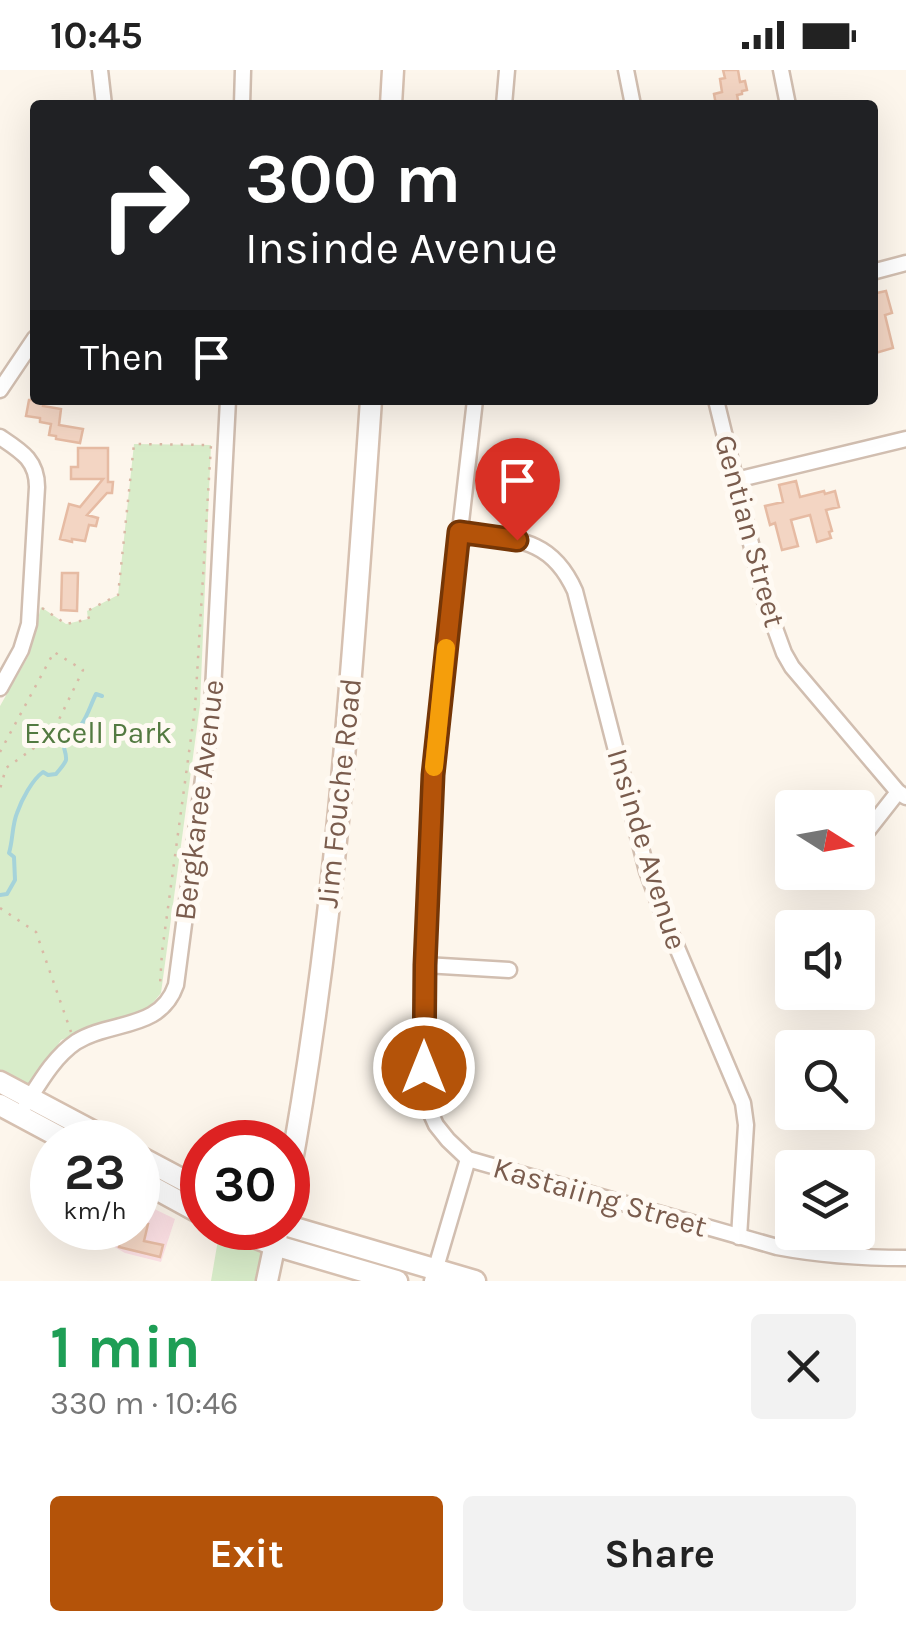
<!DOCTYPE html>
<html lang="en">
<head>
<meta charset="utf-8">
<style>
	body { margin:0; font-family:Karla,sans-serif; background:#f2f2f2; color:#222; height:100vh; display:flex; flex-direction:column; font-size:38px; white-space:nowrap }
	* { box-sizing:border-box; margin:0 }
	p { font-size:32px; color:#767676 }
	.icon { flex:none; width:55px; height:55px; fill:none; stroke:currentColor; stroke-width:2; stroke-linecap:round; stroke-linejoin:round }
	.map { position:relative; height:1211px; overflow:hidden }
	.side { display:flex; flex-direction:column; background:#fff; flex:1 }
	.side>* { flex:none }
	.top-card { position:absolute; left:30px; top:30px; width:848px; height:305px; border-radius:10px; box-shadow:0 10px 40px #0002; background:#202124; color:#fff; overflow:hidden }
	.needle { width:65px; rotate:101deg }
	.controls { position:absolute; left:775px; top:720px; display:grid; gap:20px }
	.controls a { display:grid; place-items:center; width:100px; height:100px; border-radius:10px; background:#fff; box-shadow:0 10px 40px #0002; font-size:50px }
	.speed { position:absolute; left:30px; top:1050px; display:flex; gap:20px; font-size:50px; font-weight:700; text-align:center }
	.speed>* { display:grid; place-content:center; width:130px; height:130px; border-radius:50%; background:#fff; box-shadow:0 10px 40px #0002; line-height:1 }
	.speed small { font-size:25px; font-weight:400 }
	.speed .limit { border:15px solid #d22; background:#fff; color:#111 }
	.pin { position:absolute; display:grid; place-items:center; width:85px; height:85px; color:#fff; margin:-102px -42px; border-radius:50% 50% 50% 0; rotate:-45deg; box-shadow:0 0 10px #0007 }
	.pin .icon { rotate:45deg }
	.me { position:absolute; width:110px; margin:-55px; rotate:0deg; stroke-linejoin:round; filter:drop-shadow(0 0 8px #0008) }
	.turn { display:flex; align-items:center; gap:35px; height:210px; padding:0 50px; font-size:45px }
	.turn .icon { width:130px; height:130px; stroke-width:2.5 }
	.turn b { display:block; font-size:70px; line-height:85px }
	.then { display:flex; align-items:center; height:95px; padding:0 50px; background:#0003; gap:20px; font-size:38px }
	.round { display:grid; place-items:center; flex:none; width:105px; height:105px; border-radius:10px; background:#f2f2f2 }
	.head { display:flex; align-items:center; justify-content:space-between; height:170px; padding:0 50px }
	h1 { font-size:60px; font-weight:700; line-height:75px; color:#1e9e55 }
	.button { display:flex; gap:20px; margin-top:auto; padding:20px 50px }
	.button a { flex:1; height:115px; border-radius:10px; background:#b45309; color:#fff; font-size:40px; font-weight:700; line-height:115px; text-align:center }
	.button a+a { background:#f2f2f2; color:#222 }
	.status { display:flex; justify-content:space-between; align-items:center; height:70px; padding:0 50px; background:#fff; direction:ltr }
	.status svg { height:28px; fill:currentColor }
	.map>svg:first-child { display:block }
	.medical { fill:#fbdfe3 }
	.green { fill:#d8ecc9 }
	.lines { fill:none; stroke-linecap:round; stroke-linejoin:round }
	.stream { stroke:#a5d3da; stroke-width:4 }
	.building { fill:#f3d5c3; stroke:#e6bba3; stroke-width:2.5 }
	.street-casing { stroke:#d1beb0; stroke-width:19 }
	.secondary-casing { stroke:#d6c0b0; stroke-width:25 }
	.path { stroke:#d9b8a5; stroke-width:2.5; stroke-dasharray:2.5 8; stroke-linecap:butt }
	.street { stroke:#fff; stroke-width:14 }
	.secondary { stroke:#fff; stroke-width:20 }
	.route-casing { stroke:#753606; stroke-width:25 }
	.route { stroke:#b45309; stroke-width:18 }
	.slow { stroke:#f59e0b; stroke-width:18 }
	.labels { text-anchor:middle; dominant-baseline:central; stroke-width:10; stroke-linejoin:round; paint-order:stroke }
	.street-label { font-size:30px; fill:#7a5c4d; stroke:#fffaf3 }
	.park-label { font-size:30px; fill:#537a41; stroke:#fffaf3 }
</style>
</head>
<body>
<div class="status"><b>10:45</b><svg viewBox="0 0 49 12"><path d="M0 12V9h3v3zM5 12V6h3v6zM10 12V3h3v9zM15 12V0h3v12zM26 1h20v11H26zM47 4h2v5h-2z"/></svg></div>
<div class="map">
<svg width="906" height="1211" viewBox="0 0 906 1211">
	<rect width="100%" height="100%" fill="#fdf6ec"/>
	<!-- medical -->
	<path class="medical" d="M138,1131L175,1149L161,1192L125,1183L81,1158H138Z"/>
	<!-- green -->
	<g class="green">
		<path d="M134,374L211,375L200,635L161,923L147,940L61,970L30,1019L0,1002V636L29,585L41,537L66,554L88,549L87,541L118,525Z"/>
		<path d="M220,1158H233L274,1175L267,1211H211Z"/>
	</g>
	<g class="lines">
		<!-- stream -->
		<path class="stream" d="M0,825L7,824L15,810L14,787L9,783C13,770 12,755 17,743C22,729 32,710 43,702L48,705L56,704C59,700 65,694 66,690C67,681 61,677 64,667C85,660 87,642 96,624L102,626"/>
	</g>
	<!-- building -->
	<g class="building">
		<path d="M723,0H738L740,12L745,11L747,20L742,21V24L737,25L739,35H716L714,24L722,22L720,9L725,8Z"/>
		<path d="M886,221L892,243L885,245L893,278L872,284V224Z"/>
		<path d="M29,330H44L43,336L61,339L59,355L83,359L80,373L56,369V366L49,365L51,354L40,352V348L26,346Z"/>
		<path d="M78,378H108V412H113L112,423H107L87,445L98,448L96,456L89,455L85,471L72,469V472L60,469L69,434L80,437L103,409H71V397H78Z"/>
		<path d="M796,411L800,427L824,421L825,424L835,421L839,437L826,440L832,461L829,462L831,468L817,472L810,445L791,450L798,476L782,480L775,453L770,455L765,436L783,432L779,415Z"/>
		<path d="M62,503H78L77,541L61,540Z"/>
		<path d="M138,1152L148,1154L144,1171L163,1175L160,1187L119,1177L120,1171L109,1168L111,1158H138Z"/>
	</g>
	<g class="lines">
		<!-- street casing -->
		<g class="street-casing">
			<g id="street">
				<path d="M100,0L104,35"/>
				<path d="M626,0L633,35"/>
				<path d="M781,0L788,35"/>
				<path d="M242,35L243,0"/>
				<path d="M504,35L507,0"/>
				<path d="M872,202L906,193"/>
				<path d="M0,320L35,268"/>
				<path d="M475,330L435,679L425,895V1022L427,1035L436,1055L448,1070L468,1089L777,1177C819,1185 862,1188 906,1188"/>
				<path d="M716,330L765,531L784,583L792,597L898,722L906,727"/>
				<path d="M0,367C21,381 37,390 37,417L29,554L21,580L0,618"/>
				<path d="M736,410L906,369"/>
				<path d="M459,463C513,470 550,465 575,521L647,801L664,847L743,1033L746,1055L739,1167"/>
				<path d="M858,773L898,722"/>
				<path d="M425,895L509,900"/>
				<path d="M26,1034C40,1012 54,987 76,972C111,950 160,961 176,915L212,640L228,330"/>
				<path d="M432,1211L468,1089"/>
			</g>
		</g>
		<!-- secondary casing -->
		<g class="secondary-casing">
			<g id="secondary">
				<path d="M391,35L393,0"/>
				<path d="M0,1012L113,1072"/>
				<path d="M0,1035L69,1072"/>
				<path d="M138,1086L202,1120"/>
				<path d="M138,1109L202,1144"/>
				<path d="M288,1113C336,855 353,592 371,330"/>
				<path d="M288,1156L475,1211"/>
				<path d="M232,1158L274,1175L397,1211"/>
				<path d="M267,1211L277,1164"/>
			</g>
		</g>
		<!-- path -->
		<g class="path">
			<path d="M42,538L66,554L89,549L87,541L118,525L134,374L211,375L195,638L162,882L160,915"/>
			<path d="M0,682L54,582L83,600L51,666L6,698L0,719"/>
			<path d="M0,838L36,862L71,962"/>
		</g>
		<!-- street -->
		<use href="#street" class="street"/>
		<!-- secondary -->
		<use href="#secondary" class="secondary"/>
	</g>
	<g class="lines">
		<!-- route casing -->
		<g class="route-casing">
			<path id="route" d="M424,998L425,895L433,705L459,462L517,470"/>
		</g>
		<!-- route -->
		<use href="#route" class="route"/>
		<!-- slow -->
		<path class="slow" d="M434,697L446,578"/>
	</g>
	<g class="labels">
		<!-- street labels -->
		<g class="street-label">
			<text transform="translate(750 461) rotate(75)">Gentian Street</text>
			<text transform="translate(339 723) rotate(-84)">Jim Fouche Road</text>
			<text transform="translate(199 730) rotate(-83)">Bergkaree Avenue</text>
			<text transform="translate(647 779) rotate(73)">Insinde Avenue</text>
			<text transform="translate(600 1127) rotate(16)">Kastaiing Street</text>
		</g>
		<!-- park labels -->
		<g class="park-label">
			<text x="98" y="663">Excell Park</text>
		</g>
	</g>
</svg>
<div class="controls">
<a><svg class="needle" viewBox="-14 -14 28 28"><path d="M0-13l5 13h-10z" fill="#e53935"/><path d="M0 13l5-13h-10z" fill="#767676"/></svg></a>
<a><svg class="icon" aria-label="sound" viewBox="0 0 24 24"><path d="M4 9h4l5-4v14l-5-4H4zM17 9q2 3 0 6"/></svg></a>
<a><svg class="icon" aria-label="search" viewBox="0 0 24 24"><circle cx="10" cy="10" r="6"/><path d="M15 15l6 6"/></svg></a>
<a><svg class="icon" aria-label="layers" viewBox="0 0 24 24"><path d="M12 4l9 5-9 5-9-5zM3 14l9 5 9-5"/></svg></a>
</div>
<div class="speed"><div>23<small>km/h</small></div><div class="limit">30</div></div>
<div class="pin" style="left:517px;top:470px;background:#d93025"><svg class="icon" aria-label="arrive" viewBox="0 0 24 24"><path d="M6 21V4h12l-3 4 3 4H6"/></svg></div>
<svg class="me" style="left:424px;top:998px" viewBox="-20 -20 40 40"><circle r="17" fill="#b45309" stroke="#fff" stroke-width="3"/><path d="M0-11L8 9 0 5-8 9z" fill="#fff"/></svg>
<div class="top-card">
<div class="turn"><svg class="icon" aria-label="right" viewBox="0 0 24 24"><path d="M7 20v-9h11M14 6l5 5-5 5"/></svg><div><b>300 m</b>Insinde Avenue</div></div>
<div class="then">Then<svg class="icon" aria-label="arrive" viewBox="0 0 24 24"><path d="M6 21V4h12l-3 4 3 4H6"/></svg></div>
</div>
</div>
<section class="side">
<div class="head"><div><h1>1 min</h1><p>330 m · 10:46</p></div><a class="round"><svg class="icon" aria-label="close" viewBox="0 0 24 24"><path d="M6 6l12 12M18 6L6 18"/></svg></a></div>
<div class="button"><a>Exit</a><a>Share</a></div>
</section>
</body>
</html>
